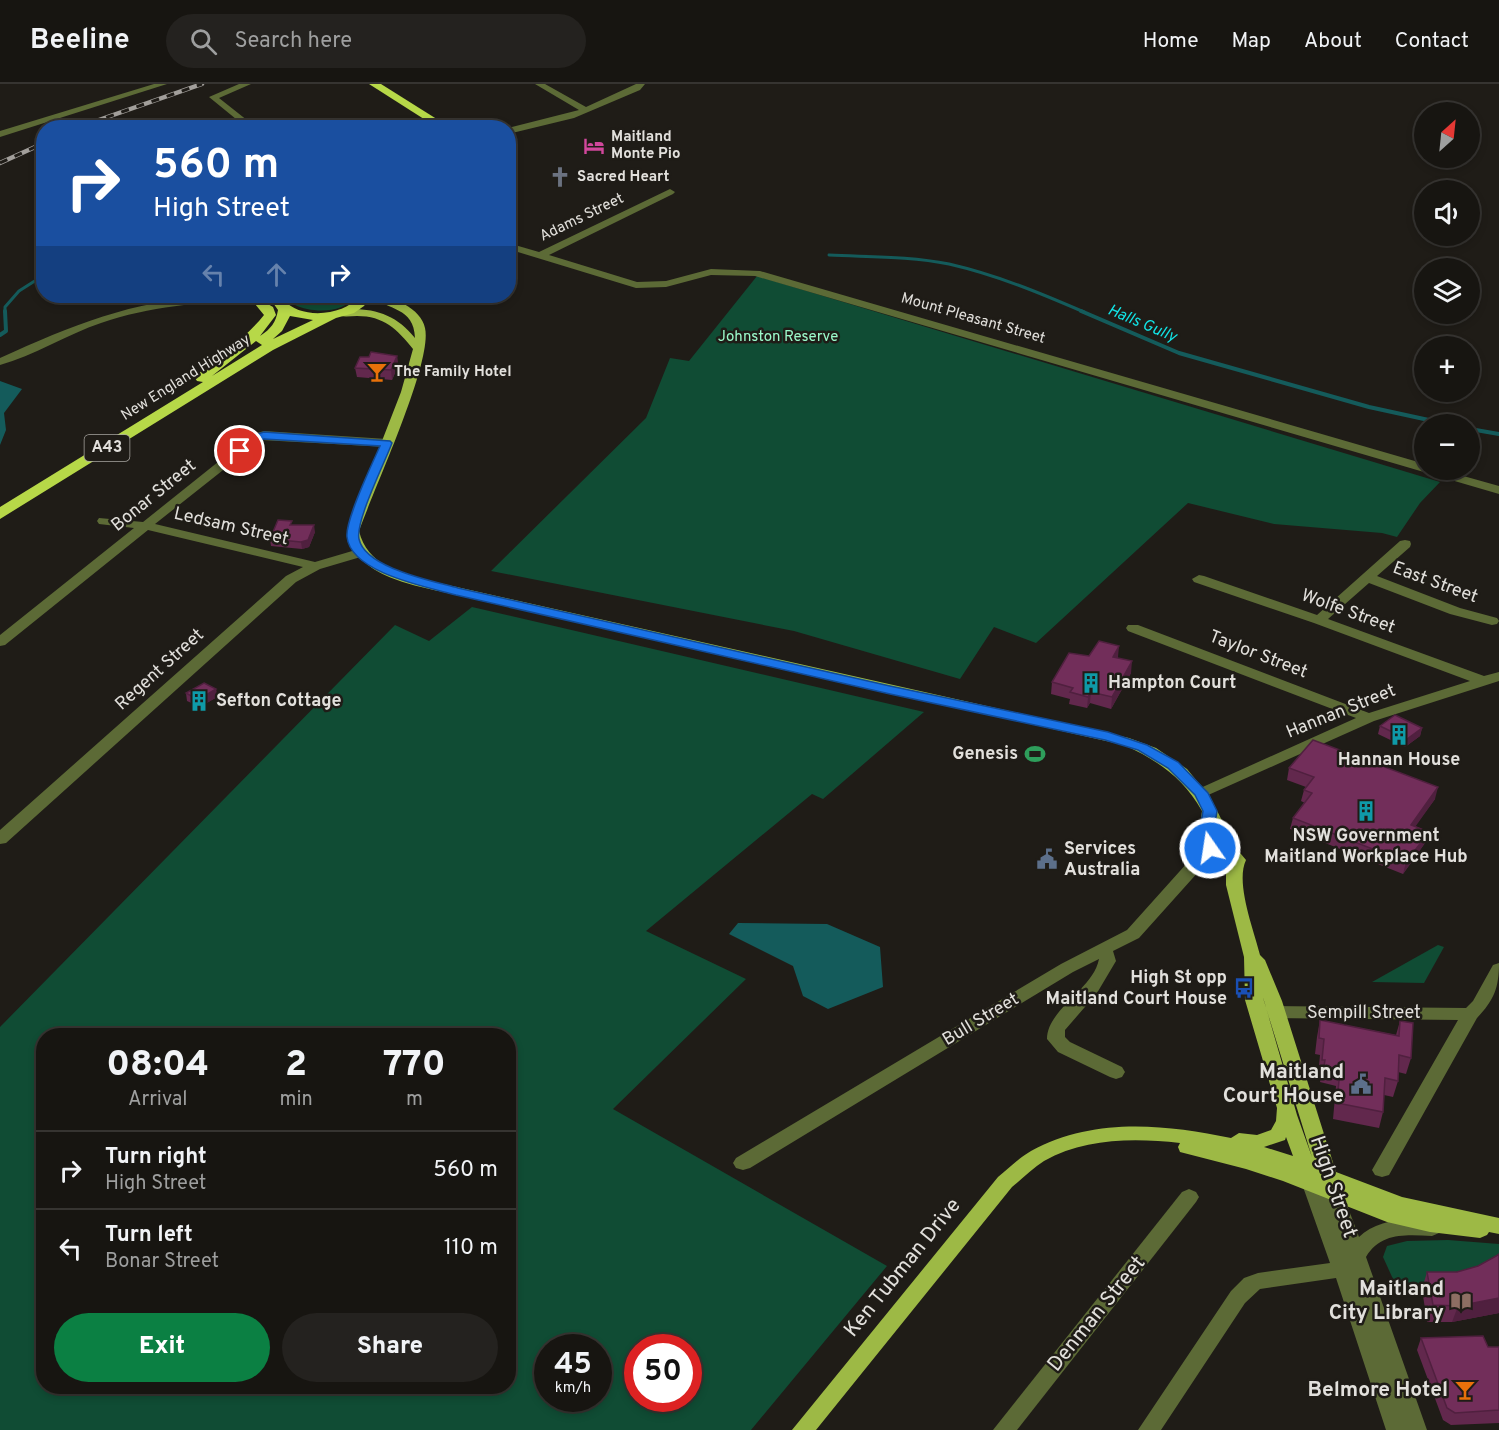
<!DOCTYPE html>
<html lang="en">
<head>
<meta charset="utf-8">
<style>
	body { margin:0; font-family:Overpass,sans-serif; background:#24221f; color:#f1f3f6; height:100vh; display:flex; flex-direction:column; font-size:22px; white-space:nowrap }
	* { box-sizing:border-box; margin:0 }
	p { font-size:20px; color:#9e9f9f }
	.icon { flex:none; width:33px; height:33px; fill:none; stroke:currentColor; stroke-width:2; stroke-linecap:round; stroke-linejoin:round }
	.map { position:relative; flex:1; overflow:hidden }
	.side { position:absolute; left:36px; top:944px; width:480px; height:366px; display:flex; flex-direction:column; background:#171511; border-radius:24px; box-shadow:0 3px 9px #0003,0 0 0 2px #363431 }
	.side>* { flex:none }
	.banner { position:absolute; left:36px; top:36px; width:480px; height:183px; border-radius:24px; box-shadow:0 3px 9px #0003,0 0 0 2px #363431; background:#1a4fa0; color:#fff; overflow:hidden }
	.needle { width:39px; rotate:27deg }
	.controls { position:absolute; left:1414px; top:18px; display:grid; gap:12px }
	.controls a { display:grid; place-items:center; width:66px; height:66px; border-radius:50%; background:#171511; box-shadow:0 3px 9px #0003,0 0 0 2px #363431; font-size:30px }
	.speed { position:absolute; left:534px; top:1250px; display:flex; gap:12px; font-size:30px; font-weight:700; text-align:center }
	.speed>* { display:grid; place-content:center; width:78px; height:78px; border-radius:50%; background:#171511; box-shadow:0 3px 9px #0003,0 0 0 2px #363431; line-height:1 }
	.speed small { font-size:15px; font-weight:400 }
	.speed .limit { border:9px solid #d22; background:#fff; color:#111 }
	.pin { position:absolute; display:grid; place-items:center; width:51px; height:51px; color:#fff; margin:-26px; border:3px solid #fff; border-radius:50%; box-shadow:0 2px 6px #0007 }
	.me { position:absolute; width:66px; margin:-33px; rotate:347deg; stroke-linejoin:round; filter:drop-shadow(0 0 4px #0008) }
	.turn { display:flex; align-items:center; gap:21px; height:126px; padding:0 18px; font-size:27px }
	.turn .icon { width:78px; height:78px; stroke-width:2.5 }
	.turn b { display:block; font-size:42px; line-height:51px }
	.lanes { display:flex; align-items:center; height:57px; padding:0 18px; background:#0003; justify-content:center; gap:30px; direction:ltr }
	.lanes .off { opacity:.35 }
	.eta { display:flex; justify-content:space-evenly; align-items:center; height:102px; text-align:center }
	.eta b { font-size:36px; font-weight:800; line-height:42px }
	.cta { display:flex; gap:12px; margin-top:auto; padding:12px 18px }
	.cta a { flex:1; height:69px; border-radius:36px; background:#0b8043; color:#fff; font-size:24px; font-weight:800; line-height:69px; text-align:center }
	.cta a+a { background:#24221f; color:#f1f3f6 }
	ul { padding:0; list-style:none }
	li { display:flex; align-items:center; gap:18px; height:78px; padding:0 18px; border-top:2px solid #363431 }
	li div { flex:1 }
	li b { display:block; font-size:22px }
	li em { font-style:normal }
	header { display:flex; align-items:center; gap:36px; box-sizing:border-box; height:84px; padding:0 30px; background:#171511; border-bottom:2px solid #363431 }
	header strong { font-size:28px }
	nav { display:flex; gap:33px; margin-inline-start:auto; font-size:21px }
	.search { width:420px; height:54px; background:#24221f; display:flex; align-items:center; gap:15px; box-sizing:border-box; padding:0 21px; border-radius:33px; color:#9e9f9f; font-size:22px }
	.map>svg:first-child { display:block }
	.green { fill:#104c34; fill-rule:evenodd }
	.water { fill:#145b5b }
	.lines { fill:none; stroke-linecap:round; stroke-linejoin:round }
	.stream-far1 { stroke:#145b5b; stroke-width:3 }
	.stream { stroke:#145b5b; stroke-width:4 }
	.minor { fill:#5c6a36; fill-rule:evenodd }
	.major { fill:#9db945; fill-rule:evenodd }
	.highway { fill:#b7d848; fill-rule:evenodd }
	.rail-casing { stroke:#a29f9b; stroke-width:4.5 }
	.rail { stroke:#1f1c17; stroke-width:3; stroke-dasharray:8; stroke-linecap:butt }
	.wall { fill:#62284d }
	.shaded-wall { fill:#50203f }
	.building { fill:#722e5a; stroke:#50203f; stroke-width:1.5 }
	.route { fill:#1a73e8; stroke:#114b97; stroke-width:1.5 }
	.labels { text-anchor:middle; dominant-baseline:central; stroke-width:5; stroke-linejoin:round; paint-order:stroke }
	.far-poi-label { font-size:15px; font-weight:bold; fill:#e2e0dc; stroke:#1f1c17; text-anchor:start }
	.far-street-label { font-size:15px; fill:#e2e0dc; stroke:#1f1c17 }
	.far-park-label { font-size:15px; fill:#9bfacb; stroke:#1f1c17 }
	.far-water-label { font-size:16px; font-style:italic; fill:#12e4e6; stroke:#1f1c17 }
	.shield { fill:#1f1c17; stroke:#a8a5a1; stroke-width:1.5 }
	.shield-label { font-size:16px; font-weight:bold; fill:#e2e0dc }
	.street-label { font-size:18px; fill:#e2e0dc; stroke:#1f1c17 }
	.poi-label { font-size:18px; font-weight:bold; fill:#e2e0dc; stroke:#1f1c17; text-anchor:start }
	.near-poi-label { font-size:21px; font-weight:bold; fill:#e2e0dc; stroke:#1f1c17; text-anchor:end }
	.near-street-label { font-size:21px; fill:#e2e0dc; stroke:#1f1c17 }
</style>
</head>
<body>
<header>
<strong>Beeline</strong>
<div class="search"><svg class="icon" aria-label="search" viewBox="0 0 24 24"><circle cx="10" cy="10" r="6"/><path d="M15 15l6 6"/></svg>Search here</div>
<nav><a>Home</a><a>Map</a><a>About</a><a>Contact</a></nav>
</header>
<div class="map">
<svg width="1499" height="1346" viewBox="0 0 1499 1346">
	<rect width="100%" height="100%" fill="#1f1c17"/>
	<!-- green -->
	<g class="green">
		<path d="M757,192L1440,398L1420,419L1397,453L1382,449L1274,440L1188,419L1036,559L994,543L960,595L794,547L491,487L646,334L670,274L689,277Z"/>
		<path d="M294,212H354C345,230 311,229 295,221L292,217Z"/>
		<path d="M472,523L924,628L823,715L812,710L646,847L746,895L613,1025L887,1182L751,1346H0V943L395,541L429,557ZM44,951H508V1302H44ZM548,1263H598V1314H548ZM638,1263H688V1314H638Z"/>
		<path d="M1438,861L1444,863L1424,899L1372,898Z"/>
		<path d="M1448,1156L1499,1160V1171L1496,1177L1440,1201H1419L1393,1195L1383,1173L1387,1162L1407,1157Z"/>
	</g>
	<!-- water -->
	<g class="water">
		<path d="M0,297L22,305L4,329L6,346L0,361Z"/>
		<path d="M738,839L827,840L880,863L883,903L828,925L803,912L793,882L729,850Z"/>
	</g>
	<g class="lines">
		<!-- stream-far1 -->
		<g class="stream-far1">
			<path d="M36,74L44,79"/>
			<path d="M829,171C869,173 910,172 949,180C997,191 1040,209 1084,228"/>
			<path d="M5,228V223L19,207L41,193"/>
		</g>
		<!-- stream -->
		<g class="stream">
			<path d="M1081,227L1179,269L1369,323L1447,340"/>
			<path d="M0,251L6,247L5,227"/>
			<path d="M1470,345L1499,350"/>
		</g>
		<!-- minor -->
		<g class="minor">
			<path d="M154,0H167L0,53V47Z"/>
			<path d="M239,0H251L219,14L257,44H247L209,13Z"/>
			<path d="M535,0H545L586,23L636,0H645L640,6L574,34L508,50V44L579,26Z"/>
			<path d="M670,105L675,108L673,110L549,171L637,198L666,197L711,185L760,187L1425,380V386H1442L1499,402V410L755,192L711,191L666,203L636,204L508,165V159L539,168Z"/>
			<path d="M212,212H255L250,215C199,219 150,222 101,239C68,250 33,272 0,281V274C73,241 131,217 212,212Z"/>
			<path d="M264,347L387,355L393,359L387,363L261,356L155,440L315,478L359,465L365,469L364,472L320,485L296,498L6,759L0,760V746L286,492L303,483L148,446L5,561L0,562V551L134,444L99,440L97,437L99,434L143,438L253,350Z"/>
			<path d="M1405,456L1410,457L1411,460L1410,463L1377,492L1460,524L1497,534L1499,537L1497,540L1492,541L1450,530L1369,499L1328,535L1484,592L1499,588V597L1374,637L1206,712H1196L1193,709L1196,706L1356,634L1128,547L1126,544L1128,541H1138L1369,629L1470,597L1314,539L1194,498L1192,495L1199,491L1204,492L1317,531L1400,457Z"/>
			<path d="M1203,771L1211,776L1200,786L1139,854L1113,867L1116,877L1097,909L1065,946V953L1070,958L1122,983L1125,988L1122,993L1116,995L1110,993L1058,968L1047,955C1047,925 1093,906 1099,875L1073,888L750,1084L743,1086L736,1084L733,1079L736,1074L1061,880L1127,846L1188,778Z"/>
			<path d="M1499,879C1499,904 1494,916 1477,934L1389,1091L1382,1093L1375,1091L1372,1086L1458,936L1267,934L1261,932L1258,928L1261,924L1267,922L1466,924L1473,917L1493,881Z"/>
			<path d="M1312,1093L1319,1095L1325,1109L1327,1105L1334,1103L1341,1105L1359,1153C1377,1135 1415,1131 1439,1139L1442,1144L1439,1149L1432,1152C1406,1151 1381,1148 1366,1173L1427,1346H1386L1336,1194L1260,1205L1245,1219L1161,1346H1138L1231,1207L1244,1194L1258,1189L1330,1179L1302,1100L1305,1095Z"/>
			<path d="M1189,1105L1196,1108L1199,1113L1196,1118L1017,1346H993L1182,1108Z"/>
		</g>
		<!-- major -->
		<path class="major" d="M370,212C388,210 421,223 425,244C433,278 373,407 359,447C367,481 400,489 430,497L1129,654L1156,664L1187,685L1210,713L1236,764L1246,776C1235,799 1254,846 1260,871L1265,876L1282,917L1336,1088L1402,1113L1499,1134V1150L1489,1148L1487,1151L1480,1154L1430,1148L1387,1138L1283,1097L1246,1085L1180,1068L1178,1063L1180,1059C1134,1054 1085,1054 1044,1077C1033,1084 1022,1095 1012,1103L816,1346H792L998,1093C1009,1084 1019,1074 1031,1067C1093,1033 1164,1040 1231,1054L1239,1049L1257,1051L1271,1046L1276,1037L1277,1024L1245,916L1244,873L1226,801V790L1209,789L1195,776L1202,727C1183,694 1159,677 1124,661L456,511C416,501 356,495 347,447L401,308L413,265C397,245 384,232 357,232C349,232 340,234 334,229C339,225 345,226 352,225C379,225 398,233 415,254C414,223 388,226 370,212ZM1214,752L1217,759H1213ZM1213,769H1221L1230,776L1228,779L1218,780L1211,774ZM1263,913L1264,917L1312,1073L1297,1031ZM1286,1053L1293,1072L1264,1063L1285,1056Z"/>
		<!-- highway -->
		<g class="highway">
			<path d="M369,0H381L451,44H438Z"/>
			<path d="M274,212H286L284,216C300,236 345,232 359,212H371L364,222L354,229L336,234L273,266L0,435V423L203,298L197,297L195,294L197,291C221,269 244,256 264,231L255,220L261,216L273,223L276,231L260,252C271,245 276,238 278,226L271,216ZM290,232L313,236L273,255L282,247ZM256,257L262,261L212,292Z"/>
			<path d="M372,212H385L386,214L380,218Z"/>
		</g>
		<!-- rail casing -->
		<g class="rail-casing">
			<g id="rail">
				<path d="M76,44L202,0"/>
				<path d="M0,79L44,59"/>
			</g>
		</g>
		<!-- rail -->
		<use href="#rail" class="rail"/>
	</g>
	<!-- wall -->
	<g class="wall">
		<path d="M397,272L398,282L392,296L357,293L355,284Z"/>
		<path d="M293,441L315,448L309,463L302,465L271,462L270,455Z"/>
		<path d="M1089,572L1118,573V574L1131,589L1111,625L1090,619L1087,624L1069,620L1070,615L1051,610L1052,598Z"/>
		<path d="M216,605L217,613L200,623L187,617L186,609Z"/>
		<path d="M1380,642L1422,644L1420,652L1405,663L1378,650Z"/>
		<path d="M1289,684L1435,715L1415,742L1429,748L1425,759L1403,790L1290,745L1293,734L1305,719L1301,717L1304,706L1306,703L1287,696Z"/>
		<path d="M1320,936L1396,951L1400,937L1411,974L1406,990L1398,988V997L1393,1013L1384,1011L1383,1028L1379,1044L1333,1035L1336,1002L1320,998L1321,993L1318,992L1320,971L1315,970L1317,953Z"/>
		<path d="M1499,1170V1229L1452,1238H1427L1422,1205L1427,1188H1457L1478,1182L1496,1172Z"/>
		<path d="M1421,1254L1488,1263H1499V1339L1451,1341L1443,1336L1417,1266Z"/>
	</g>
	<!-- shaded-wall -->
	<g class="shaded-wall">
		<path d="M397,272L398,282L392,296L391,286Z"/>
		<path d="M314,441L315,448L309,463L302,465L301,458Z"/>
		<path d="M1119,562L1118,573L1112,584L1113,573Z"/>
		<path d="M1132,577L1131,589L1111,625L1112,613Z"/>
		<path d="M216,605L217,613L200,623L198,616Z"/>
		<path d="M1091,608L1090,619L1087,624L1088,613Z"/>
		<path d="M1422,644L1420,652L1405,663L1407,655Z"/>
		<path d="M1438,703L1435,715L1408,753L1411,741Z"/>
		<path d="M1429,748L1425,759L1403,790L1406,778Z"/>
		<path d="M1499,1214V1229L1452,1238L1458,1222Z"/>
	</g>
	<!-- building -->
	<g class="building">
		<path d="M371,268L397,272L391,286L355,284L360,273H369Z"/>
		<path d="M278,436L292,437L290,441H314L308,456L301,458L270,455Z"/>
		<path d="M1099,557L1119,562L1113,573L1132,577L1112,613L1091,608L1088,613L1070,608L1073,604L1052,598L1069,569L1089,572Z"/>
		<path d="M204,599L216,605L198,616L186,609Z"/>
		<path d="M1395,631L1422,644L1407,655L1380,642Z"/>
		<path d="M1313,656L1438,703L1411,741L1429,748L1406,778L1293,734L1312,709L1304,706L1314,693L1289,684Z"/>
		<path d="M1320,936L1399,952L1400,937L1413,939L1411,974L1399,971L1398,997L1385,994L1383,1028L1337,1019L1340,985L1324,982L1325,976H1322L1324,955L1319,954Z"/>
		<path d="M1499,1170V1214L1458,1222L1433,1221L1427,1188H1457L1478,1182L1496,1172Z"/>
		<path d="M1483,1252L1488,1263H1499V1326L1455,1329L1447,1324L1421,1254Z"/>
	</g>
	<!-- route -->
	<path class="route" d="M264,348L390,357L392,359C385,378 355,438 359,455C365,484 433,497 458,504L890,602L1108,648L1147,661L1178,678L1208,709L1217,727L1212,760L1218,764L1208,772H1198L1196,768L1203,727L1195,711L1168,684L1138,666L1105,656L890,610L456,511C427,503 351,489 347,453C345,436 372,380 380,362L264,355L243,370H240L234,367L254,351Z"/>
	<!-- icons -->
	<defs>
		<g id="hotel-bare" transform="scale(1.62)"><path d="M-6-4.5h1.5V1H6V5H4.5V3h-9V5H-6ZM-4 0a1.8 1.8 0 1 1 3.6 0ZM.5 0V-2.5h3Q6-2.5 6 0Z" fill="#d1479c" stroke="#1f1c17" stroke-width="2.5" paint-order="stroke"/></g>
		<g id="church-bare" transform="scale(1.62)"><path d="M-1.2-6h2.4v3.5h3.3v2.4h-3.3V6h-2.4V-.1h-3.3v-2.4h3.3Z" fill="#6b7280" stroke="#1f1c17" stroke-width="2.5" paint-order="stroke"/></g>
		<g id="bar-bare" transform="scale(1.62)"><path d="M-6-5H6L.8 .8V4.5H3.5V6h-7V4.5H-.8V.8Z" fill="#e8710a" stroke="#1f1c17" stroke-width="2.5" paint-order="stroke"/></g>
		<g id="building-bare" transform="scale(1.62)"><path d="M-4-6H4V6H1V3H-1V6H-4ZM-2.5-4.3h1.7v1.8h-1.7ZM.8-4.3h1.7v1.8H.8ZM-2.5-1h1.7V.8h-1.7ZM.8-1h1.7V.8H.8Z" fill="#0f9aa8" stroke="#1f1c17" stroke-width="2.5" paint-order="stroke"/></g>
		<g id="stadium-bare" transform="scale(1.62)"><path d="M0-5a6.5 5 0 1 0 0 10a6.5 5 0 1 0 0-10ZM-3.5-1.8h7v3.6h-7Z" fill="#2e9e5b" stroke="#1f1c17" stroke-width="2.5" paint-order="stroke"/></g>
		<g id="civic-bare" transform="scale(1.62)"><path d="M-.6-6.5H3V-4.5H.6V-3L4-1V1h2V6H-6V1h2V-1L-.6-3ZM-1.2 2.5V6h2.4V2.5Z" fill="#5c6f8a" stroke="#1f1c17" stroke-width="2.5" paint-order="stroke"/></g>
		<g id="bus-bare" transform="scale(1.62)"><path d="M-5-6H5V4H4V6H2V4H-2V6H-4V4H-5ZM-3.5-4V0h7V-4ZM-3.5 1.2v1.5H-2V1.2ZM2 1.2v1.5H3.5V1.2Z" fill="#1a4fb4" stroke="#1f1c17" stroke-width="2.5" paint-order="stroke"/></g>
		<g id="library-bare" transform="scale(1.62)"><path d="M-6-4Q-3-5.5-.7-3.5V5Q-3 3-6 4ZM6-4Q3-5.5 .7-3.5V5Q3 3 6 4Z" fill="#8d6e63" stroke="#1f1c17" stroke-width="2.5" paint-order="stroke"/></g>
	</defs>
	<g fill-rule="evenodd">
		<use href="#hotel-bare" x="594" y="62"/>
		<use href="#church-bare" x="560" y="93"/>
		<use href="#bar-bare" x="377" y="288"/>
		<use href="#building-bare" x="1091" y="599"/>
		<use href="#building-bare" x="199" y="617"/>
		<use href="#building-bare" x="1399" y="651"/>
		<use href="#stadium-bare" x="1035" y="670"/>
		<use href="#building-bare" x="1366" y="727"/>
		<use href="#civic-bare" x="1047" y="775"/>
		<use href="#bus-bare" x="1244" y="904"/>
		<use href="#civic-bare" x="1361" y="1000"/>
		<use href="#library-bare" x="1461" y="1217"/>
		<use href="#bar-bare" x="1465" y="1306"/>
	</g>
	<g class="labels">
		<!-- far-poi labels -->
		<g class="far-poi-label">
			<text x="611" y="53">Maitland<tspan x="611" dy="17">Monte Pio</tspan></text>
			<text x="577" y="93">Sacred Heart</text>
			<text x="394" y="288">The Family Hotel</text>
		</g>
		<!-- far-street labels -->
		<g class="far-street-label">
			<text transform="translate(582 134) rotate(-26)">Adams Street</text>
			<text transform="translate(973 235) rotate(16)">Mount Pleasant Street</text>
			<text transform="translate(186 294) rotate(-32)">New England Highway</text>
		</g>
		<!-- far-park labels -->
		<g class="far-park-label">
			<text x="778" y="253">Johnston Reserve</text>
		</g>
		<!-- far-water labels -->
		<g class="far-water-label">
			<text transform="translate(1142 240) rotate(23)">Halls Gully</text>
		</g>
		<!-- shield labels -->
		<rect class="shield" x="84.5" y="351" width="45" height="26" rx="4.5"/>
		<g class="shield-label">
			<text x="107" y="364">A43</text>
		</g>
		<!-- street labels -->
		<g class="street-label">
			<text transform="translate(154 412) rotate(-39)">Bonar Street</text>
			<text transform="translate(231 443) rotate(13)">Ledsam Street</text>
			<text transform="translate(1435 499) rotate(20)">East Street</text>
			<text transform="translate(1348 528) rotate(20)">Wolfe Street</text>
			<text transform="translate(1258 571) rotate(21)">Taylor Street</text>
			<text transform="translate(160 586) rotate(-42)">Regent Street</text>
			<text transform="translate(1341 628) rotate(-22)">Hannan Street</text>
			<text x="1364" y="929">Sempill Street</text>
			<text transform="translate(981 936) rotate(-31)">Bull Street</text>
		</g>
		<!-- poi labels -->
		<g class="poi-label">
			<text x="1108" y="599">Hampton Court</text>
			<text x="216" y="617">Sefton Cottage</text>
			<text x="1018" y="670" text-anchor="end">Genesis</text>
			<text x="1399" y="676" text-anchor="middle">Hannan House</text>
			<text x="1366" y="752" text-anchor="middle">NSW Government<tspan x="1366" dy="21">Maitland Workplace Hub</tspan></text>
			<text x="1064" y="765">Services<tspan x="1064" dy="21">Australia</tspan></text>
			<text x="1227" y="894" text-anchor="end">High St opp<tspan x="1227" dy="21">Maitland Court House</tspan></text>
		</g>
		<!-- near-poi labels -->
		<g class="near-poi-label">
			<text x="1344" y="988">Maitland<tspan x="1344" dy="24">Court House</tspan></text>
			<text x="1444" y="1205">Maitland<tspan x="1444" dy="24">City Library</tspan></text>
			<text x="1448" y="1306">Belmore Hotel</text>
		</g>
		<!-- near-street labels -->
		<g class="near-street-label">
			<text transform="translate(1333 1103) rotate(71)">High Street</text>
			<text transform="translate(903 1184) rotate(-51)">Ken Tubman Drive</text>
			<text transform="translate(1097 1230) rotate(-51)">Denman Street</text>
		</g>
	</g>
</svg>
<div class="controls">
<a><svg class="needle" viewBox="-14 -14 28 28"><path d="M0-13l5 13h-10z" fill="#e53935"/><path d="M0 13l5-13h-10z" fill="#9e9f9f"/></svg></a>
<a><svg class="icon" aria-label="sound" viewBox="0 0 24 24"><path d="M4 9h4l5-4v14l-5-4H4zM17 9q2 3 0 6"/></svg></a>
<a><svg class="icon" aria-label="layers" viewBox="0 0 24 24"><path d="M12 4l9 5-9 5-9-5zM3 14l9 5 9-5"/></svg></a>
<a>+</a>
<a>−</a>
</div>
<div class="speed"><div>45<small>km/h</small></div><div class="limit">50</div></div>
<div class="pin" style="left:240px;top:367px;background:#d93025"><svg class="icon" aria-label="arrive" viewBox="0 0 24 24"><path d="M6 21V4h12l-3 4 3 4H6"/></svg></div>
<svg class="me" style="left:1210px;top:764px" viewBox="-20 -20 40 40"><circle r="17" fill="#1a73e8" stroke="#fff" stroke-width="3"/><path d="M0-11L8 9 0 5-8 9z" fill="#fff"/></svg>
<div class="banner">
<div class="turn"><svg class="icon" aria-label="right" viewBox="0 0 24 24"><path d="M7 20v-9h11M14 6l5 5-5 5"/></svg><div><b>560 m</b>High Street</div></div>
<div class="lanes"><svg class="icon off" aria-label="left" viewBox="0 0 24 24"><path d="M17 20v-9H6M10 6l-5 5 5 5"/></svg><svg class="icon off" aria-label="ahead" viewBox="0 0 24 24"><path d="M12 20V5M6 11l6-6 6 6"/></svg><svg class="icon" aria-label="right" viewBox="0 0 24 24"><path d="M7 20v-9h11M14 6l5 5-5 5"/></svg></div>
</div>
<section class="side">
<div class="eta">
<div><b>08:04</b><p>Arrival</p></div>
<div><b>2</b><p>min</p></div>
<div><b>770</b><p>m</p></div>
</div>
<ul>
<li><svg class="icon" aria-label="right" viewBox="0 0 24 24"><path d="M7 20v-9h11M14 6l5 5-5 5"/></svg><div><b>Turn right</b><p>High Street</p></div><em>560 m</em></li>
<li><svg class="icon" aria-label="left" viewBox="0 0 24 24"><path d="M17 20v-9H6M10 6l-5 5 5 5"/></svg><div><b>Turn left</b><p>Bonar Street</p></div><em>110 m</em></li>
</ul>
<div class="cta"><a>Exit</a><a>Share</a></div>
</section>
</div>
</body>
</html>
